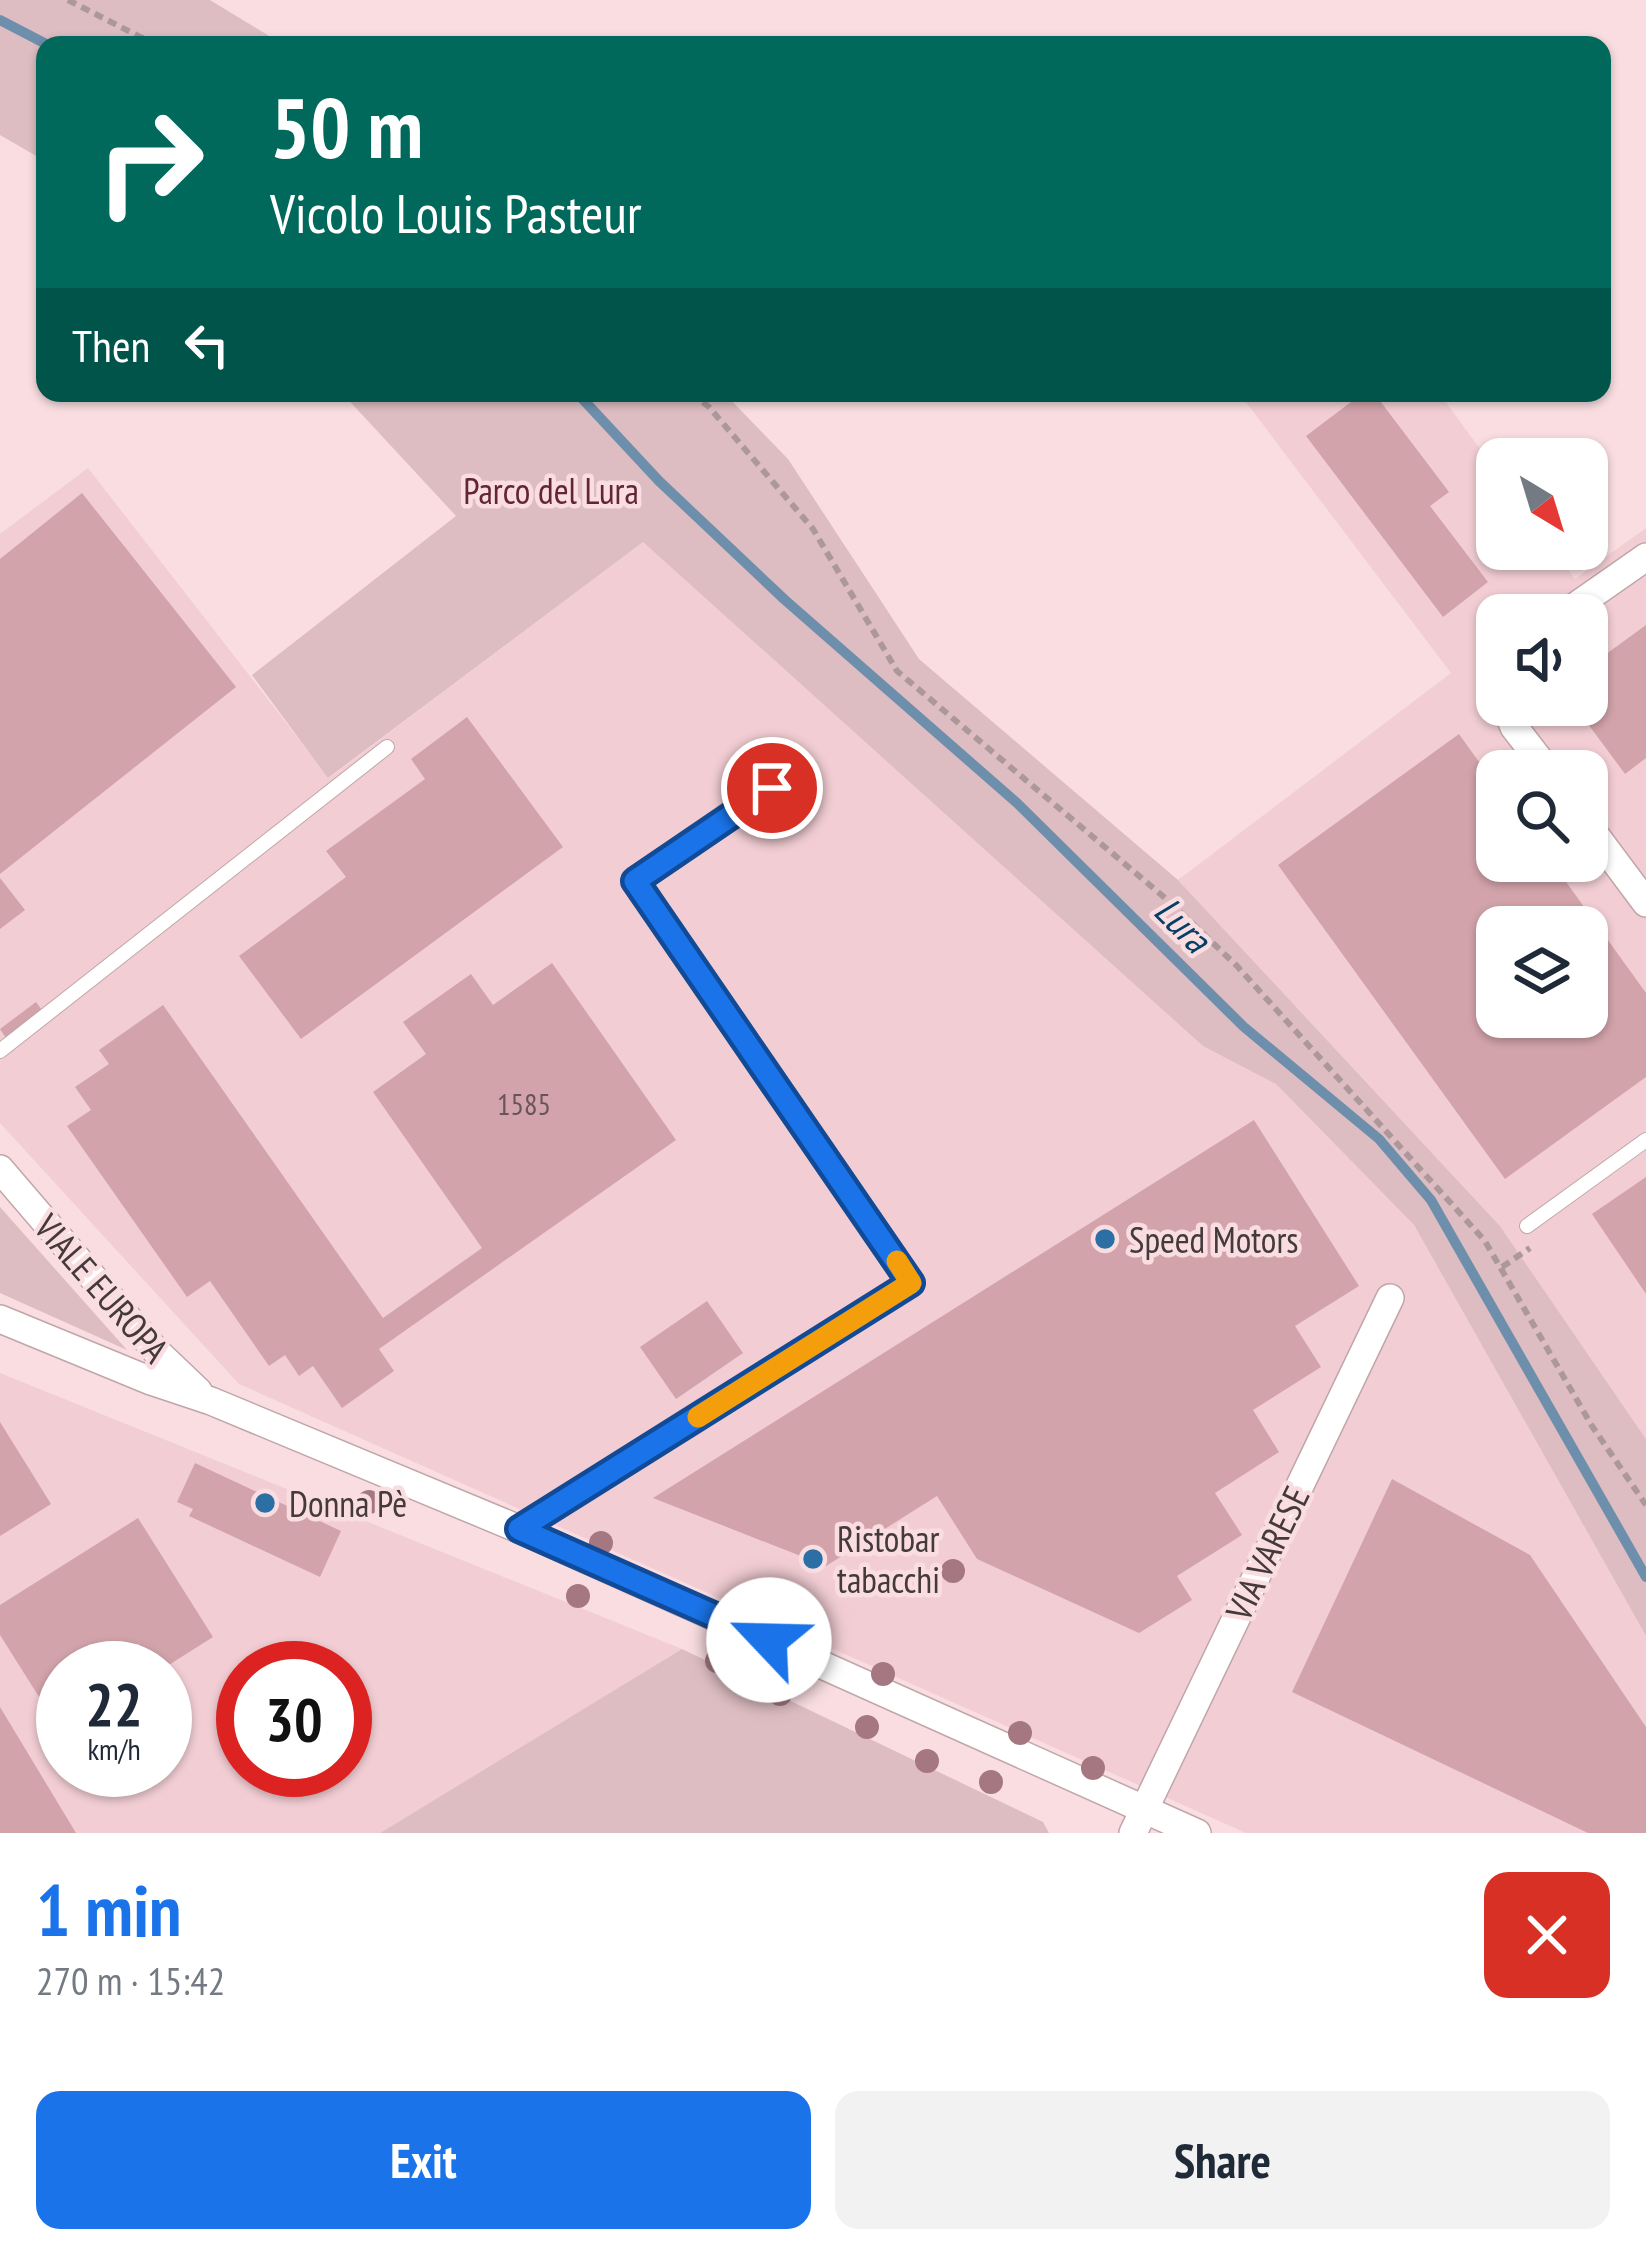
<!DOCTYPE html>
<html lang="en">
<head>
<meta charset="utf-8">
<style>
	body { margin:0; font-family:"PT Sans Narrow",sans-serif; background:#f2f2f3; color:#1f2937; height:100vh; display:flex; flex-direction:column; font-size:45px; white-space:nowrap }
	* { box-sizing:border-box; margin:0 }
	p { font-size:39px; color:#747a83 }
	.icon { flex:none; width:66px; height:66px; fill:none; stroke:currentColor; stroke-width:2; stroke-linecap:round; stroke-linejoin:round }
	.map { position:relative; height:1833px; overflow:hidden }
	.details { display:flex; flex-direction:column; background:#fff; flex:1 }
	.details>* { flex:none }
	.hud { position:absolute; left:36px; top:36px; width:1575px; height:366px; border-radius:24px; box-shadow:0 3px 9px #0004; background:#00695c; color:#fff; overflow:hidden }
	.needle { width:78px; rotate:142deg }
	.fabs { position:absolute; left:1476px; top:438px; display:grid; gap:24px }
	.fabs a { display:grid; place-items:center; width:132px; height:132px; border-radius:24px; background:#fff; box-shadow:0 3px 9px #0004; font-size:60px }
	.speed { position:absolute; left:36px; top:1641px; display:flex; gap:24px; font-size:60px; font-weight:700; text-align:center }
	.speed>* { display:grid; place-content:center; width:156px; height:156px; border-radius:50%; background:#fff; box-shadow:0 3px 9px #0004; line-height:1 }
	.speed small { font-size:30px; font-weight:400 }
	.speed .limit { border:18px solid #d22; background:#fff; color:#111 }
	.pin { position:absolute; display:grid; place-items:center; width:102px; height:102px; color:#fff; margin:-51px; border:6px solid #fff; border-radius:50%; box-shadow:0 3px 12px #0007 }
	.me { position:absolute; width:132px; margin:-66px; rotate:294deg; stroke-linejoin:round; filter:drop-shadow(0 0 9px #0008) }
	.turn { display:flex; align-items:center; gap:42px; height:252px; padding:0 36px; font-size:54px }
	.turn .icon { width:156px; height:156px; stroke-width:2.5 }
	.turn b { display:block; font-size:84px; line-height:102px }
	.then { display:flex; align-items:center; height:114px; padding:0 36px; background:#0003; gap:24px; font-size:45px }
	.round { display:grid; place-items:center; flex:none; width:126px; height:126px; border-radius:24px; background:#f2f2f3 }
	.summary { display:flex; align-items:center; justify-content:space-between; height:204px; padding:0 36px }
	h1 { font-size:72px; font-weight:600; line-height:90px; color:#1a73e8 }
	.primary-button { display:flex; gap:24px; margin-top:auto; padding:24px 36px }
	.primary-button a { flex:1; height:138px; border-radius:24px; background:#1a73e8; color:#fff; font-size:48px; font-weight:600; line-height:138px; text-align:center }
	.primary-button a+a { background:#f2f2f3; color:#1f2937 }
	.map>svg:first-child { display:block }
	.built { fill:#f2ced4; fill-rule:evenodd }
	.green { fill:#ddbdc2 }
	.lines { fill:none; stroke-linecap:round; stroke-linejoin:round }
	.stream { stroke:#6e8fac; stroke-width:10 }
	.building { fill:#d2a3aa; fill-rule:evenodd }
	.service-casing { stroke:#c0a6a9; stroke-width:16 }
	.minor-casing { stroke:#c0a6a9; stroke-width:30 }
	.path { stroke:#ac989b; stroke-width:6; stroke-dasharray:9 6; stroke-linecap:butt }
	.service { stroke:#fff; stroke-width:14 }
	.minor { stroke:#fff; stroke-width:27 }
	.tree { fill:#a57881 }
	.route-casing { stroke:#114b97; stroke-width:30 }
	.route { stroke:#1a73e8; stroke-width:21 }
	.slow { stroke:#f59e0b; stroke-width:21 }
	.poi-dot { fill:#2b6fa5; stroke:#f9dde1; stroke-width:4.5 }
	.labels { text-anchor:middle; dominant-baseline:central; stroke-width:9; stroke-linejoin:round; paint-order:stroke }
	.number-label { font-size:30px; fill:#685457 }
	.park-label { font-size:36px; fill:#612533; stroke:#f9dde1 }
	.poi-label { font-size:36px; fill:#44393b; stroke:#f9dde1; text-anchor:start }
	.street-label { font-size:36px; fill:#44393b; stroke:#f9dde1 }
	.water-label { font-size:39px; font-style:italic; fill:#043f66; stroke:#f9dde1 }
</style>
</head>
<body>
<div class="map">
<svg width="1646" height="1833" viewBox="0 0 1646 1833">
	<rect width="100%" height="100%" fill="#f9dde1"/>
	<!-- built -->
	<g class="built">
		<path d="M1239,393H1439L1497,472V549H1553L1575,579L1646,528V1439L1500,1226L1178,880L1451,673ZM1497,615H1587V705H1497ZM1497,771H1587V861H1497ZM1497,927H1587V1017H1497Z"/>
		<path d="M88,468L329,778L643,542L1203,1045L1276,1084L1414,1225L1646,1636V1833H1246L239,1384L0,1123V534Z"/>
		<path d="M0,1373L682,1649L380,1833H0ZM63,1668H165V1770H63ZM243,1668H345V1770H243Z"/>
	</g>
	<!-- green -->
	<g class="green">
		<path d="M0,0H210L284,45H45V161L0,135Z"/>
		<path d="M342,393H724L788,459L919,659L1178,880L1500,1226L1646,1439V1636L1414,1225L1276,1084L1203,1046L643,542L328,778L252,675L456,516Z"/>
		<path d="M0,1207L127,1350L0,1293Z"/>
		<path d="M682,1649L1043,1822L1049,1833H380Z"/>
	</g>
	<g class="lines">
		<!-- stream -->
		<g class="stream">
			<path d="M0,20L48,45"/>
			<path d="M577,393L659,481L785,600L1017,803L1244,1027L1379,1139L1431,1200L1646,1577"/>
		</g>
	</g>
	<!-- building -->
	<g class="building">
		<path d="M1363,393H1374L1449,492L1430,506L1488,582L1443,617L1306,436Z"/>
		<path d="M82,493L236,687L0,874V559Z"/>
		<path d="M1646,625V758L1625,774L1574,705H1587V668Z"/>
		<path d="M467,717L563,847L301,1039L239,956L346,877L326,851L425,779L411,759Z"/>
		<path d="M1459,734L1497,787V861H1551L1646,993V1077L1505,1179L1278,865ZM1497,927H1587V1017H1497Z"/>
		<path d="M0,878L25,910L0,929Z"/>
		<path d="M552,963L676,1140L379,1349L394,1371L342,1408L313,1366L299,1376L285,1355L269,1366L210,1281L187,1297L67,1126L91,1110L75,1087L109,1064L99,1050L163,1005L383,1318L482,1248L373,1092L426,1054L403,1022L471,974L493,1005Z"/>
		<path d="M36,1002L44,1013L8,1041L0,1029Z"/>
		<path d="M1254,1120L1359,1286L1295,1326L1321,1367L1253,1410L1279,1452L1215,1493L1242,1535L1177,1576L1192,1600L1139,1633L977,1559L937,1496L826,1566L653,1498Z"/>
		<path d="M1646,1177V1294L1592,1214Z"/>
		<path d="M707,1301L743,1353L676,1399L640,1347Z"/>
		<path d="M0,1422L51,1504L0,1536Z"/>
		<path d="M195,1463L341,1531L320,1577L189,1516L193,1509L177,1502Z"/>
		<path d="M1392,1479L1530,1555L1646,1727V1833H1588L1292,1692Z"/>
		<path d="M138,1518L213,1637L164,1668H63V1735L0,1635V1605Z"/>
		<path d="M0,1707L76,1833H0Z"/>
	</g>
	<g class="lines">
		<!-- service casing -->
		<g class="service-casing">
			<g id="service">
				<path d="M0,1051L387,747"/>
				<path d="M1527,1226L1646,1140"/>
			</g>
		</g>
		<!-- minor casing -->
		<g class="minor-casing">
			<g id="minor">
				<path d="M1563,615L1646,557"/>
				<path d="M1505,705L1514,727L1548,771"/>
				<path d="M1587,824L1646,903"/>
				<path d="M0,1169L156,1351L198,1391"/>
				<path d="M0,1319L151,1381L211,1401L519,1529L1197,1833"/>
				<path d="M519,1529L911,1283L635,881L772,787"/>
				<path d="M1133,1833L1390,1298"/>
			</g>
		</g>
		<!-- path -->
		<g class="path">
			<path d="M68,0L156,45"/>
			<path d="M691,393L709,407L813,529L897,671L1171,903L1237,966L1485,1241L1592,1426L1646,1505"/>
			<path d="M1502,1267L1530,1248"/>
		</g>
		<!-- service -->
		<use href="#service" class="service"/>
		<!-- minor -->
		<use href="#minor" class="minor"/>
	</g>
	<!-- trees -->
	<g class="tree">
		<circle cx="369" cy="1502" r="12"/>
		<circle cx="601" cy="1543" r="12"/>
		<circle cx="953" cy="1571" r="12"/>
		<circle cx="578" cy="1596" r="12"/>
		<circle cx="717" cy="1661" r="12"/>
		<circle cx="883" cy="1674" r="12"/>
		<circle cx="780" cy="1694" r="12"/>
		<circle cx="867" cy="1727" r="12"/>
		<circle cx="1020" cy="1733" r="12"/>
		<circle cx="927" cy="1761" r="12"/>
		<circle cx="1093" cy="1768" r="12"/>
		<circle cx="991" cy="1782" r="12"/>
	</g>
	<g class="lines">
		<!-- route casing -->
		<g class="route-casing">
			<path id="route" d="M769,1640L519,1529L911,1283L635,881L772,788"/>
		</g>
		<!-- route -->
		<use href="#route" class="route"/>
		<!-- slow -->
		<path class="slow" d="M698,1417L911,1283L897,1261"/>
	</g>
	<!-- markers -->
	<g class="poi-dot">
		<circle cx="1105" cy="1239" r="12"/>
		<circle cx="265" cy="1503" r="12"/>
		<circle cx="813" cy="1559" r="12"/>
	</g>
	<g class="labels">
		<!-- number labels -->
		<g class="number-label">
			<text x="524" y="1103">1585</text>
		</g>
		<!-- park labels -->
		<g class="park-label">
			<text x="551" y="490">Parco del Lura</text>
		</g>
		<!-- poi labels -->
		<g class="poi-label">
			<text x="1129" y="1239">Speed Motors</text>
			<text x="289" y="1503">Donna Pè</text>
			<text x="837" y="1538">Ristobar<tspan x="837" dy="41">tabacchi</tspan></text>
		</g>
		<!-- street labels -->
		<g class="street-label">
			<text transform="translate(102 1288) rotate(49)">VIALE EUROPA</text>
			<text transform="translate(1267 1553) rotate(-64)">VIA VARESE</text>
		</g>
		<!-- water labels -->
		<g class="water-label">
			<text transform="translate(1183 924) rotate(45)">Lura</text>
		</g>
	</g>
</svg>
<div class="fabs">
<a><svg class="needle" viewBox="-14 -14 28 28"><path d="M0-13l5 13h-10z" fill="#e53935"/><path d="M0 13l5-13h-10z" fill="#747a83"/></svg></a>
<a><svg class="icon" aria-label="sound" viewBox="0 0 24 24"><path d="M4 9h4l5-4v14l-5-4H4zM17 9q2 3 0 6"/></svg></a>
<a><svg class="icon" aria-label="search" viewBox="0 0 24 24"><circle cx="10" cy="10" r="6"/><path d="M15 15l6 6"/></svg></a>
<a><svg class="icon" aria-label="layers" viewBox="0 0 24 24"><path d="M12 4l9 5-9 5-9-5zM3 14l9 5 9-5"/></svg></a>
</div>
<div class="speed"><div>22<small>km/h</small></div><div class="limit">30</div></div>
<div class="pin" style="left:772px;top:788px;background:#d93025"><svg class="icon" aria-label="arrive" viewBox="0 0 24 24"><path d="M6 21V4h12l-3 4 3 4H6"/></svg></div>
<svg class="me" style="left:769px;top:1640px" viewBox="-20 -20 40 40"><circle r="19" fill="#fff"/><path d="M0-13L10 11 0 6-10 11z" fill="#1a73e8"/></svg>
<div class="hud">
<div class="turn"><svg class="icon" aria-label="right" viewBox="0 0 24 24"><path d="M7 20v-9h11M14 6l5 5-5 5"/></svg><div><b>50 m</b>Vicolo Louis Pasteur</div></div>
<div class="then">Then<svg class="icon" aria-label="left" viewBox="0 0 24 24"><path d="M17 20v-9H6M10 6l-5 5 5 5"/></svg></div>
</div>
</div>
<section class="details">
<div class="summary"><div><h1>1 min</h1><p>270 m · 15:42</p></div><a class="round" style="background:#d93025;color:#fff"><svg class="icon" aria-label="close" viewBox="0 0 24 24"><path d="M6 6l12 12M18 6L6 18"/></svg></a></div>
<div class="primary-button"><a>Exit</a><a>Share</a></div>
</section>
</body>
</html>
